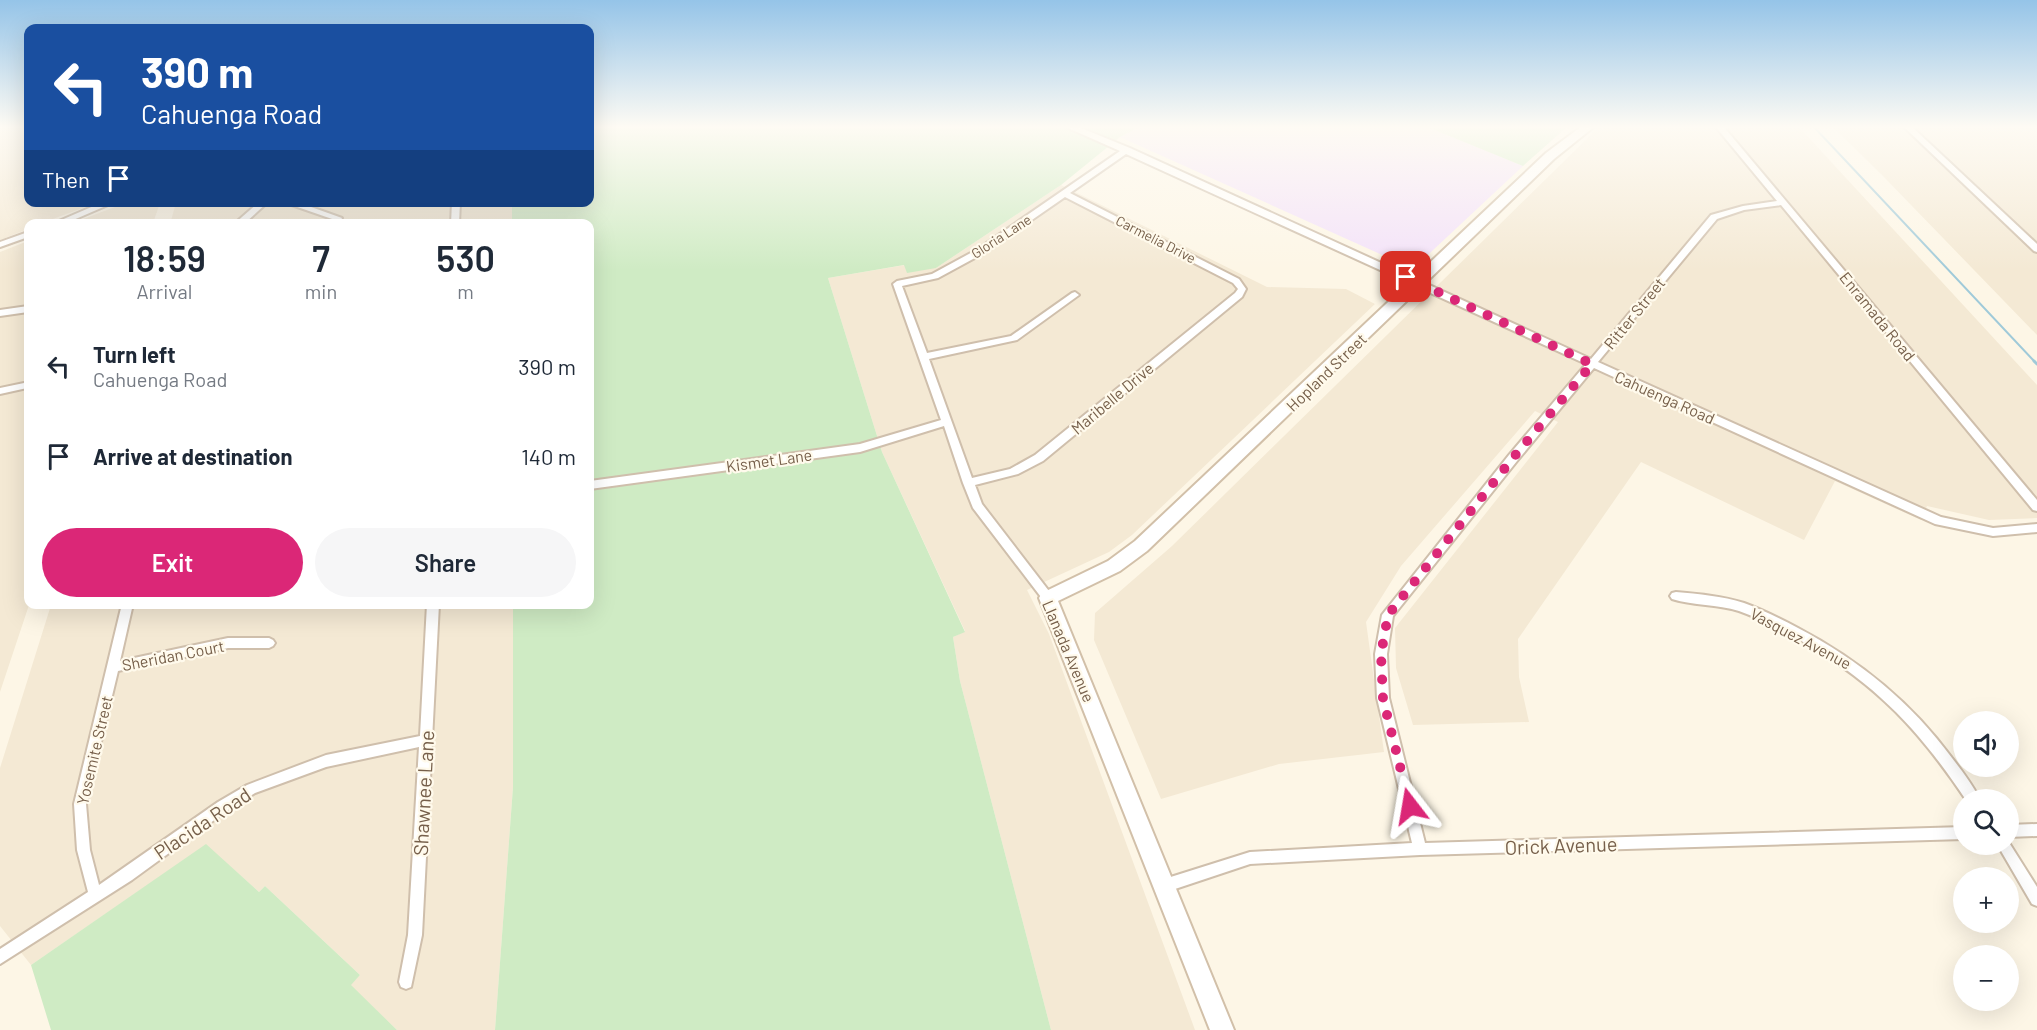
<!DOCTYPE html>
<html lang="en">
<head>
<meta charset="utf-8">
<style>
	body { margin:0; font-family:Barlow,sans-serif; background:#f6f6f7; color:#1f2937; height:100vh; display:flex; flex-direction:column; font-size:22px; white-space:nowrap }
	* { box-sizing:border-box; margin:0 }
	p { font-size:20px; color:#747a83 }
	.icon { flex:none; width:33px; height:33px; fill:none; stroke:currentColor; stroke-width:2; stroke-linecap:round; stroke-linejoin:round }
	.map { position:relative; flex:1; overflow:hidden }
	.side { position:absolute; left:24px; top:219px; width:570px; height:390px; display:flex; flex-direction:column; background:#fff; border-radius:12px; box-shadow:0 6px 24px #0002 }
	.side>* { flex:none }
	.guide { position:absolute; left:24px; top:24px; width:570px; height:183px; border-radius:12px; box-shadow:0 6px 24px #0002; background:#1a4fa0; color:#fff; overflow:hidden }
	.fabs { position:absolute; left:1953px; top:711px; display:grid; gap:12px }
	.fabs a { display:grid; place-items:center; width:66px; height:66px; border-radius:50%; background:#fff; box-shadow:0 6px 24px #0002; font-size:30px }
	.pin { position:absolute; display:grid; place-items:center; width:51px; height:51px; color:#fff; margin:-26px; border-radius:12px; box-shadow:0 3px 9px #0006 }
	.me { position:absolute; width:66px; margin:-33px; rotate:346deg; stroke-linejoin:round; filter:drop-shadow(0 0 4px #0008) }
	.turn { display:flex; align-items:center; gap:21px; height:126px; padding:0 18px; font-size:27px }
	.turn .icon { width:78px; height:78px; stroke-width:2.5 }
	.turn b { display:block; font-size:42px; line-height:51px }
	.then { display:flex; align-items:center; height:57px; padding:0 18px; background:#0003; gap:12px; font-size:22px }
	.eta { display:flex; justify-content:space-evenly; align-items:center; height:102px; text-align:center }
	.eta b { font-size:36px; font-weight:600; line-height:42px }
	.cta { display:flex; gap:12px; margin-top:auto; padding:12px 18px }
	.cta a { flex:1; height:69px; border-radius:36px; background:#db2777; color:#fff; font-size:24px; font-weight:600; line-height:69px; text-align:center }
	.cta a+a { background:#f6f6f7; color:#1f2937 }
	ul { padding:0; list-style:none }
	li { display:flex; align-items:center; gap:18px; height:90px; padding:0 18px }
	li div { flex:1 }
	li b { display:block; font-size:22px }
	li em { font-style:normal }
	.map>svg:first-child { display:block }
	.residential { fill:#f4e9d4 }
	.education { fill:#f3e2f9 }
	.green { fill:#cfebc4 }
	.lines { fill:none; stroke-linecap:round; stroke-linejoin:round }
	.stream-far1 { stroke:#a0cad9; stroke-width:2 }
	.stream { stroke:#a0cad9; stroke-width:3 }
	.street-casing { stroke:#cfbfac; stroke-width:4 }
	.secondary-casing { stroke:#d2c0a9; stroke-width:4 }
	.street { fill:#fff; fill-rule:evenodd }
	.secondary { fill:#fff; fill-rule:evenodd }
	.route { stroke:#db2777; stroke-width:10; stroke-dasharray:0 18 }
	.labels { text-anchor:middle; dominant-baseline:central; stroke-width:4.5; stroke-linejoin:round; paint-order:stroke }
	.far-street-label { font-size:14px; fill:#765f4a; stroke:#fffaec }
	.street-label { font-size:16px; fill:#765f4a; stroke:#fffaec }
	.near-street-label { font-size:20px; fill:#765f4a; stroke:#fffaec }
</style>
</head>
<body>
<div class="map">
<svg width="2037" height="1030" viewBox="0 0 2037 1030">
	<rect width="100%" height="100%" fill="#fdf6e6"/>
	<!-- residential -->
	<g class="residential">
		<path d="M0,126H28V202L96,203L42,223L28,224V229L0,240Z"/>
		<path d="M1600,126H1798L2037,385V518L1989,520L1927,506L1921,520L1835,481L1804,540L1641,462L1518,639L1519,677L1529,722L1413,725L1396,668L1395,628L1558,422L1535,411L1401,566L1366,622L1384,752L1279,764L1161,799L1094,640L1095,613L1172,546Z"/>
		<path d="M1832,126H2037V335L1881,174Z"/>
		<path d="M1061,185L1267,287L1346,289L1375,304L1132,535L1109,552L1027,590L1049,634L1195,1030H1051L960,681L953,637L965,631L882,452L828,278L905,265L936,268Z"/>
		<path d="M128,202L160,203L153,223H73Z"/>
		<path d="M176,203H512V223L170,224Z"/>
		<path d="M28,241L29,605L0,692V252Z"/>
		<path d="M51,605H513V787L495,1030H397L350,985L360,975L265,886L259,892L206,845L31,965L0,926V768Z"/>
	</g>
	<!-- education -->
	<path class="education" d="M1141,126H1425L1523,166L1416,266L1409,267L1120,137Z"/>
	<!-- green -->
	<g class="green">
		<path d="M590,126H1141L1120,137L1061,185L936,268L907,273L904,265L828,278L882,452L965,632L953,637L960,681L1051,1030H495L513,787V605L590,604V224L512,223V203L590,202Z"/>
		<path d="M1425,126H1568L1523,166Z"/>
		<path d="M206,844L259,892L265,886L360,975L351,985L397,1030H51L31,965Z"/>
	</g>
	<g class="lines">
		<!-- stream-far1 -->
		<path class="stream-far1" d="M1813,126L2035,362"/>
		<!-- stream -->
		<path class="stream" d="M2034,361L2037,364"/>
		<!-- street casing -->
		<g class="street-casing">
			<g id="street">
				<path d="M1068,126H1076L1130,148L1591,359L1711,215L1743,206L1777,201L1715,126H1723L2037,500V511L2033,510L1781,205L1744,210L1717,219L1598,362L1941,517L1993,528L2037,524V532L1993,536L1935,524L1594,368L1517,461L1393,616L1387,654L1389,698L1425,843L1964,827V839L1420,855L1250,864L1163,893L1158,891L1156,886L1158,881L1250,852L1412,843L1377,698L1375,654L1382,615L1509,455L1586,364L1126,154L1070,193L1239,279L1246,289L1242,297L1043,461L1018,474L975,485L982,504L1052,595L1054,598L1052,601L1048,602L1044,601L973,508L963,483L944,426L860,452L590,489V481L860,444L941,420L893,284L897,281L932,274L978,249L1120,151L1068,128ZM1065,197L1233,283L1238,289L1235,293L1035,455L1010,469L972,478L929,359L1017,340L1079,295L1075,292L1072,293L1011,336L927,353L902,286L938,278L984,253Z"/>
				<path d="M1903,126H1911L2037,244V252L2034,251Z"/>
				<path d="M103,202H115L64,224H52Z"/>
				<path d="M259,202H268L244,224H234Z"/>
				<path d="M283,202H297L342,218L341,220H335Z"/>
				<path d="M452,202H460L459,224H451Z"/>
				<path d="M28,232V237L0,247V242Z"/>
				<path d="M28,306V312L0,316V310Z"/>
				<path d="M24,383L28,386L27,388L0,394V388Z"/>
				<path d="M1676,592C1699,594 1722,596 1744,603C1763,610 1781,619 1798,628C1859,660 1911,702 1952,758C1962,771 1973,785 1980,800H1966C1920,731 1877,685 1805,643C1784,631 1762,619 1739,611C1717,604 1694,606 1672,599L1670,596L1672,593Z"/>
				<path d="M122,604H133L120,661L228,638H269L273,640L275,643L273,646L269,648H228L118,671L86,804L90,850L99,885L218,802L247,785L326,755L420,736L427,604H439L422,935L411,987L406,989L401,987L399,982L408,935L419,747L326,767L255,793L228,810L132,880L0,964V949L88,892L77,850L74,804Z"/>
				<path d="M2037,824V836L2008,837V825Z"/>
				<path d="M2008,841L2037,887V906L2032,904L1997,844H2008Z"/>
			</g>
		</g>
		<!-- secondary casing -->
		<g class="secondary-casing">
			<path id="secondary" d="M1582,126H1595L1554,159L1147,551L1120,571L1058,601L1234,1030H1210L1039,598L1042,593L1108,561L1135,541L1546,153Z"/>
		</g>
		<!-- street -->
		<use href="#street" class="street"/>
		<!-- secondary -->
		<use href="#secondary" class="secondary"/>
	</g>
	<!-- sky -->
	<linearGradient id="sky" x2="0" y2="1"><stop stop-color="#95c4e8"/><stop offset="0.47" stop-color="#fefbf4"/><stop offset="1" stop-color="#fefbf4" stop-opacity="0"/></linearGradient>
	<rect width="2037" height="270" fill="url(#sky)"/>
	<g class="lines">
		<!-- route -->
		<path class="route" d="M1406,277L1592,364L1513,458L1388,615L1381,654L1383,699L1410,806"/>
	</g>
	<g class="labels">
		<!-- far-street labels -->
		<g class="far-street-label">
			<text transform="translate(1001 236) rotate(-33)">Gloria Lane</text>
			<text transform="translate(1156 239) rotate(27)">Carmelia Drive</text>
		</g>
		<!-- street labels -->
		<g class="street-label">
			<text transform="translate(1634 313) rotate(-51)">Ritter Street</text>
			<text transform="translate(1878 316) rotate(51)">Enramada Road</text>
			<text transform="translate(1326 372) rotate(-44)">Hopland Street</text>
			<text transform="translate(1665 397) rotate(24)">Cahuenga Road</text>
			<text transform="translate(1112 398) rotate(-40)">Maribelle Drive</text>
			<text transform="translate(769 460) rotate(-8)">Kismet Lane</text>
			<text transform="translate(1801 638) rotate(28)">Vasquez Avenue</text>
			<text transform="translate(1069 651) rotate(67)">Llanada Avenue</text>
			<text transform="translate(173 655) rotate(-11)">Sheridan Court</text>
			<text transform="translate(94 750) rotate(-77)">Yosemite Street</text>
		</g>
		<!-- near-street labels -->
		<g class="near-street-label">
			<text transform="translate(423 793) rotate(-87)">Shawnee Lane</text>
			<text transform="translate(202 823) rotate(-34)">Placida Road</text>
			<text transform="translate(1561 845) rotate(-2)">Orick Avenue</text>
		</g>
	</g>
</svg>
<div class="fabs">
<a><svg class="icon" aria-label="sound" viewBox="0 0 24 24"><path d="M4 9h4l5-4v14l-5-4H4zM17 9q2 3 0 6"/></svg></a>
<a><svg class="icon" aria-label="search" viewBox="0 0 24 24"><circle cx="10" cy="10" r="6"/><path d="M15 15l6 6"/></svg></a>
<a>+</a>
<a>−</a>
</div>
<div class="pin" style="left:1406px;top:277px;background:#d93025"><svg class="icon" aria-label="arrive" viewBox="0 0 24 24"><path d="M6 21V4h12l-3 4 3 4H6"/></svg></div>
<svg class="me" style="left:1410px;top:806px" viewBox="-20 -20 40 40"><path d="M0-17L14 15 0 8-14 15z" fill="#db2777" stroke="#fff" stroke-width="4"/></svg>
<div class="guide">
<div class="turn"><svg class="icon" aria-label="left" viewBox="0 0 24 24"><path d="M17 20v-9H6M10 6l-5 5 5 5"/></svg><div><b>390 m</b>Cahuenga Road</div></div>
<div class="then">Then<svg class="icon" aria-label="arrive" viewBox="0 0 24 24"><path d="M6 21V4h12l-3 4 3 4H6"/></svg></div>
</div>
<section class="side">
<div class="eta">
<div><b>18:59</b><p>Arrival</p></div>
<div><b>7</b><p>min</p></div>
<div><b>530</b><p>m</p></div>
</div>
<ul>
<li><svg class="icon" aria-label="left" viewBox="0 0 24 24"><path d="M17 20v-9H6M10 6l-5 5 5 5"/></svg><div><b>Turn left</b><p>Cahuenga Road</p></div><em>390 m</em></li>
<li><svg class="icon" aria-label="arrive" viewBox="0 0 24 24"><path d="M6 21V4h12l-3 4 3 4H6"/></svg><div><b>Arrive at destination</b></div><em>140 m</em></li>
</ul>
<div class="cta"><a>Exit</a><a>Share</a></div>
</section>
</div>
</body>
</html>
